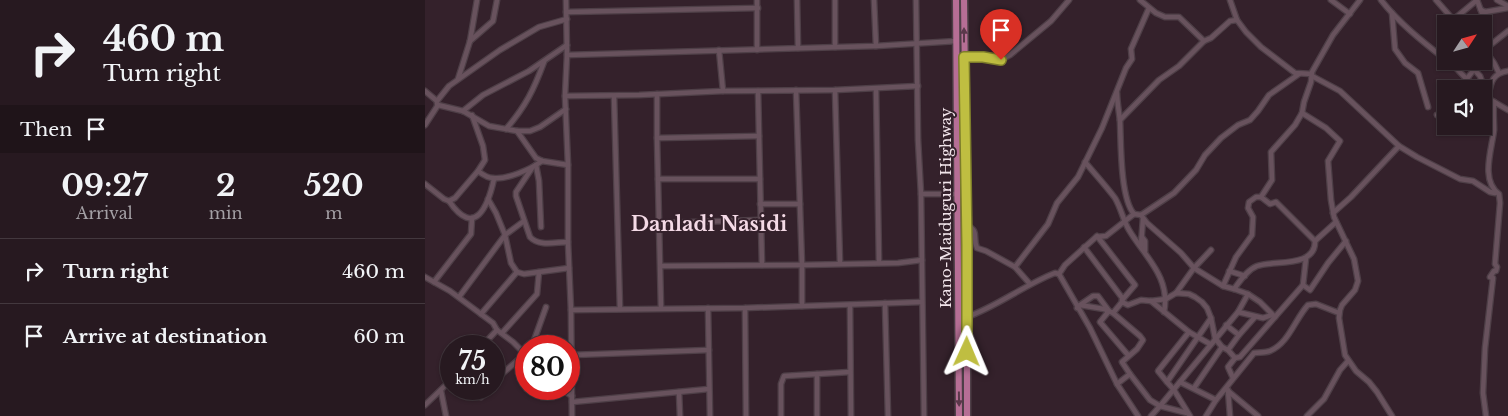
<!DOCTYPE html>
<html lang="en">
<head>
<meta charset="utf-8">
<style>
	body { margin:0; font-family:"Libre Baskerville",serif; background:#2f2229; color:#f1f3f6; height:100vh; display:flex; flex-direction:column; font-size:19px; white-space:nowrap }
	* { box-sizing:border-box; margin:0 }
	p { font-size:16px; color:#a4a0a5 }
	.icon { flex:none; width:28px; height:28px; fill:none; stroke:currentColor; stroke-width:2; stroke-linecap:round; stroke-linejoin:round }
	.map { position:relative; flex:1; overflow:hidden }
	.panel { display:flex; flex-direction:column; background:#271920; width:425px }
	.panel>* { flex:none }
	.guide { background:#271920; color:#f1f3f6; overflow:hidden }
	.needle { width:32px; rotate:54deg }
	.controls { position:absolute; left:1012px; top:15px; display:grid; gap:10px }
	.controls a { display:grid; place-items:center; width:55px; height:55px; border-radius:0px; background:#271920; box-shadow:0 1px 4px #0004,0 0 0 1px #43383e; font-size:25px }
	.speed { position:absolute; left:15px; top:335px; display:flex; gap:10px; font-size:25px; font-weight:700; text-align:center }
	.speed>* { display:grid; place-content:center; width:65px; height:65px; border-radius:50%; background:#271920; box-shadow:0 1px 4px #0004,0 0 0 1px #43383e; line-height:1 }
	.speed small { font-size:12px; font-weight:400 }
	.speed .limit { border:8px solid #d22; background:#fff; color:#111 }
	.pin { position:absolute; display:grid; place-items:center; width:42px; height:42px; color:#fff; margin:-51px -21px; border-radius:50% 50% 50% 0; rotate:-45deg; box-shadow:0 0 5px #0007 }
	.pin .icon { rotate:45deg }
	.me { position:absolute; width:55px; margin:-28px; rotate:1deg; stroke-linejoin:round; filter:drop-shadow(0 0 4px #0008) }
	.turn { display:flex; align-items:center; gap:18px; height:105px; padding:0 20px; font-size:22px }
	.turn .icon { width:65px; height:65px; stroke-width:2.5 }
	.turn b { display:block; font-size:35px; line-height:42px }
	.then { display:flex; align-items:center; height:48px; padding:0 20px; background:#0003; gap:10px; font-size:19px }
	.eta { display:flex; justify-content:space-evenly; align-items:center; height:85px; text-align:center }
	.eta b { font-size:30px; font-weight:700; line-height:35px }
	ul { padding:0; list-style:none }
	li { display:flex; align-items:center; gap:15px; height:65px; padding:0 20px; border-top:1px solid #43383e }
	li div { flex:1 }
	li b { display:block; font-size:19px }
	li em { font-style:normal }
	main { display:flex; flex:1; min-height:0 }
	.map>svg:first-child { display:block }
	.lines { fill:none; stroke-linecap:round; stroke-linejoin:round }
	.minor-casing { stroke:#4e3f47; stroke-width:7 }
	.highway-casing { stroke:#4e3f47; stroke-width:9 }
	.minor { stroke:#68525d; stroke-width:4.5 }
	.highway { stroke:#b66e95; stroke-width:6 }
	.oneway { fill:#5b384b }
	.route-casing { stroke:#7c7c2a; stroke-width:12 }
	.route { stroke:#bfbe41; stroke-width:9 }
	.labels { text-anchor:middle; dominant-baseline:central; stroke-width:4; stroke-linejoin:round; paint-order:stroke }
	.street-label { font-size:15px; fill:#f1e4ea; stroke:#34212b }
	.district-label { font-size:20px; font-weight:bold; fill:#f4dae6; stroke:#34212b }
</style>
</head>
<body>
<main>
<section class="panel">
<div class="guide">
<div class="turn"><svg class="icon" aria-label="right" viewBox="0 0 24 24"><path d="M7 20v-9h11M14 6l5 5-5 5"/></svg><div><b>460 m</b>Turn right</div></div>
<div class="then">Then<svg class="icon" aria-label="arrive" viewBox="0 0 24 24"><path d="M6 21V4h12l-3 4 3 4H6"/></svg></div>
</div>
<div class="eta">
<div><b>09:27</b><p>Arrival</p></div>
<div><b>2</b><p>min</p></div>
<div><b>520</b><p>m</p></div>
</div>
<ul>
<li><svg class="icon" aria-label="right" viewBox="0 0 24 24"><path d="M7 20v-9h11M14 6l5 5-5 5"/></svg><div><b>Turn right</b></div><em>460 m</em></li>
<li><svg class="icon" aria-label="arrive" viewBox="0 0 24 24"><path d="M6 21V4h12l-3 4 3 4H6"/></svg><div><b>Arrive at destination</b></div><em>60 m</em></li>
</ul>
</section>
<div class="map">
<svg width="1083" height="416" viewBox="0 0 1083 416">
	<rect width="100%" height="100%" fill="#34212b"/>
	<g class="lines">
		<!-- minor casing -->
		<g class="minor-casing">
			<g id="minor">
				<path d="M141,0L142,55L140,96L143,165V242L146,310L147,416"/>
				<path d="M332,0V50"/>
				<path d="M372,0L373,48"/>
				<path d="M410,0V47"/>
				<path d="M449,0L451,46"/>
				<path d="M491,0L493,140L496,194L499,416"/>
				<path d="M715,0L731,13L740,17H754L779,41"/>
				<path d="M805,0L812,20L821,32L836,47L870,73L887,74"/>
				<path d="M906,0L925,14"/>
				<path d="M956,0C974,23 998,42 1021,60"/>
				<path d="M1011,0L1032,24"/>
				<path d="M1052,0L1061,24L1059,39"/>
				<path d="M1072,0L1083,6"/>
				<path d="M1056,10L1060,12L1083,8"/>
				<path d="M141,12L333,8"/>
				<path d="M967,13L970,49L980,63L993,73L1003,107"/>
				<path d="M1028,20L1052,0"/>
				<path d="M45,41L68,21L72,0"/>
				<path d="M1059,49L1069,63L1074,73"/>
				<path d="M1059,50L1083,31"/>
				<path d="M142,55L451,46L532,41"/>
				<path d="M539,57H558L576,60L585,55L626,21L644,0"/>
				<path d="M1023,61L1033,70L1051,89"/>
				<path d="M1048,68L1055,76L1062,96"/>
				<path d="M887,76L915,91L974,146L992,157L1035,179L1048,181L1065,192L1070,193"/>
				<path d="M33,79L45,41L52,0"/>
				<path d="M1041,80L1047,72L1048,61"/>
				<path d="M451,89L454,263"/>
				<path d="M1038,89L1044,81"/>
				<path d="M371,90L377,265V306"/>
				<path d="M410,90L415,263"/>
				<path d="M0,91L12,101V104"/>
				<path d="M298,91L410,90L493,86"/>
				<path d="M333,91L337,265"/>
				<path d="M692,93C692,102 694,111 695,121C696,142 695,198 709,214"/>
				<path d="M232,94V138L236,308"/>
				<path d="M140,96L214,95L298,91L294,50"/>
				<path d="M189,96L195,309"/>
				<path d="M1059,96L1083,110"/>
				<path d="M1063,98C1066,83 1066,74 1083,71"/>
				<path d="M12,101L24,86L75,50L114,27L142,19"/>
				<path d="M13,105L38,111L64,126L92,131H105L115,127L141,109"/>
				<path d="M38,111L58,95L104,71L142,45"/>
				<path d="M877,113L901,128L915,141L903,161L906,200L909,217L929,259L933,281L930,290L917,305L915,310L914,318L920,355L931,371L944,382L952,392L967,416"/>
				<path d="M1012,115L1016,114L1021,109"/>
				<path d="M695,120L734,80L754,66L779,41L786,38L805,21L812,20"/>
				<path d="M0,125L13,105"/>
				<path d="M81,129C101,106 109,89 119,62"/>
				<path d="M92,131L111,158L117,161L143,165"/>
				<path d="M232,138L334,136"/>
				<path d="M660,162C670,174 681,186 690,198C696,208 698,220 704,230C720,257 746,277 739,312"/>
				<path d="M111,165L114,181L116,227"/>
				<path d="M107,168L91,192V196L105,237C114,247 131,242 143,242"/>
				<path d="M53,171C57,174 62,178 68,178C82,180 106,169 117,161"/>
				<path d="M233,179H335"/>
				<path d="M0,184L19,199L24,201L30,198L53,171L60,160L58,146L47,115"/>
				<path d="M496,194H533"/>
				<path d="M836,197L845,204L851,202L890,241"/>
				<path d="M63,199L71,213L80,235L86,263L92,272L99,274L144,268"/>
				<path d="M24,201C50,239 63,206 69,179"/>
				<path d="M335,204H375"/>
				<path d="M908,213L926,197L974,146"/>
				<path d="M716,215L722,223L756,253L769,268L798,286L809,289L823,294L835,302L850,317L878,285L885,290L903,263L921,241"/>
				<path d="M235,223L336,220"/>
				<path d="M542,225C555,232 547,237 552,248L561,251L590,267L605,284"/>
				<path d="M672,236L710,285L698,299"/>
				<path d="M717,237L720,241V251"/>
				<path d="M716,245L718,219"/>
				<path d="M659,247L698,299L697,300"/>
				<path d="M236,266L377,265L473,263L497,260"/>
				<path d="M590,267L623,224L632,203L653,177L677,128L701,68L707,59L706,49L724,8"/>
				<path d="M804,271L820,276"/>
				<path d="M634,274L640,265L671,237L681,236L709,214L716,215L749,193L771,170L780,155L796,138L813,125L825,120L833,111L844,95L874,74"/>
				<path d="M0,277L25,291L68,323L72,330L88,342L101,355"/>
				<path d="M9,282L46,234L47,218"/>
				<path d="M878,285L881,258"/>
				<path d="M798,286L811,257L827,235L828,217L823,208L824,202L831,197H836L847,180L846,152L870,125L877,113L879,102L886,82L887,72L908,35L935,0"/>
				<path d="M809,289C815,281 822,270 832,266C849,260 891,268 890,241L911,222"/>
				<path d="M751,293L769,268L786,250"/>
				<path d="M34,297L80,235L99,221"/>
				<path d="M726,301L764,332L785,344"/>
				<path d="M460,303L463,416"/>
				<path d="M425,305L426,416"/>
				<path d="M655,305L668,296H673L684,311L675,322L703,355"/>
				<path d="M283,308L285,416"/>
				<path d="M320,308L321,416"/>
				<path d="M652,308L655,305L679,309L688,313L697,302L703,305L716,300L726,301L741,299L751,293L764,294L770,297L777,302L782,308L786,318L790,338L797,347L803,350L810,358L803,367L808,378"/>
				<path d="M146,310L320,308L497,302"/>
				<path d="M813,312L838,318L847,315"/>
				<path d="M688,313L715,336L718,340L712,349L697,362L705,374"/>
				<path d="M56,314L92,272"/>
				<path d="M542,317C573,306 599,285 630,273L634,274L665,328L692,384L713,416"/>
				<path d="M801,325L814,335L803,350"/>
				<path d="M77,333L112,294L114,272"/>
				<path d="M814,335L830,317"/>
				<path d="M57,346L72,330"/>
				<path d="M107,346L121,307"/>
				<path d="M147,355L284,350"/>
				<path d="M810,358L815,357L850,317"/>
				<path d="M392,374V416"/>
				<path d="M69,378L71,379L100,354"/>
				<path d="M742,382L733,371L764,332"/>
				<path d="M755,382L791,400"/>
				<path d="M692,384L705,374L725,400L735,406L813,312L823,294"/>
				<path d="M769,388L797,347"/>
				<path d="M48,389L56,397"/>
				<path d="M136,389L147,396"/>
				<path d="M803,390L805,416"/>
				<path d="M16,391L21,416"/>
				<path d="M803,391L833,416"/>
				<path d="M254,392L255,416"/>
				<path d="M147,402L284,389"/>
				<path d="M0,405L26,380"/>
				<path d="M356,416V384L359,376L425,372"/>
				<path d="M726,416L735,406L762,413"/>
				<path d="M765,416L749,390L742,382L786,318"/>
				<path d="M781,416L791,400L829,353C835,352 840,353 845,351C864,343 870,319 883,305L891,304L914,313"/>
				<path d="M882,416L899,399L915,370L923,361"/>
				<path d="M1061,416L1058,393L1060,348L1068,278L1065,277L1069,271H1071L1072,267L1070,264L1075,203L1074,194C1055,180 1067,149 1069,130C1069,120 1068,111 1069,102"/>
			</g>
		</g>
		<!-- highway casing -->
		<g class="highway-casing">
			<g id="highway">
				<path d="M531,0L534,416"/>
				<path d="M539,0L542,245V416"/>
			</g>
		</g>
		<!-- minor -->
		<use href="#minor" class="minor"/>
		<!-- highway -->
		<use href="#highway" class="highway"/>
	</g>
	<!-- one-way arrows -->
	<defs><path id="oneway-solid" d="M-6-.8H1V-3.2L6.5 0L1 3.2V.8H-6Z" transform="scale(1.25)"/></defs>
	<g class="oneway">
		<use href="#oneway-solid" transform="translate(539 35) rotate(-90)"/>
		<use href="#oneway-solid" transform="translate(534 399) rotate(89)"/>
	</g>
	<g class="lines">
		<!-- route casing -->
		<g class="route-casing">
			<path id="route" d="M542,352V245L539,57H558L576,60"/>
		</g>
		<!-- route -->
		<use href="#route" class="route"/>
	</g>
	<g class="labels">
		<!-- street labels -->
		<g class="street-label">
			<text transform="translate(520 208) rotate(-90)">Kano-Maiduguri Highway</text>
		</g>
		<!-- district labels -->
		<g class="district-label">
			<text x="284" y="224">Danladi Nasidi</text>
		</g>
	</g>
</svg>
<div class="controls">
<a><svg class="needle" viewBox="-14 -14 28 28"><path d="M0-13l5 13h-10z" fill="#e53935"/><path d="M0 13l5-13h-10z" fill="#a4a0a5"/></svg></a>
<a><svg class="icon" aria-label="sound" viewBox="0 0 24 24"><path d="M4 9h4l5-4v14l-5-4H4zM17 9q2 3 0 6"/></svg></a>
</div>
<div class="speed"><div>75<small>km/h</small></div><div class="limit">80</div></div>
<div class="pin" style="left:576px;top:60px;background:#d93025"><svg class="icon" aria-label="arrive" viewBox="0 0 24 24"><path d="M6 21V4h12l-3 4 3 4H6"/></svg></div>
<svg class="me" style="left:542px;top:352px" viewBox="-20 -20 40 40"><path d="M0-17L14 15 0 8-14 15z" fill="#bfbe41" stroke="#fff" stroke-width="4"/></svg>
</div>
</main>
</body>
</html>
